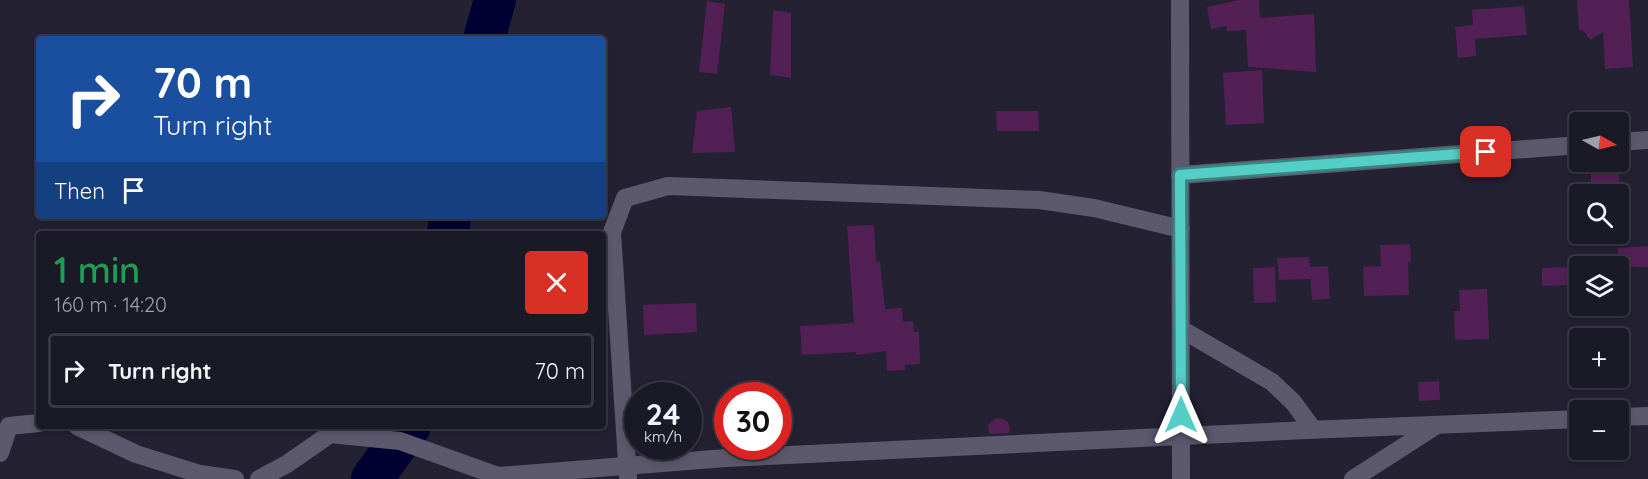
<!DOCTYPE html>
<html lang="en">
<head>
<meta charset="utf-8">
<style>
	body { margin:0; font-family:Quicksand,sans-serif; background:#23222e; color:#f1f3f6; height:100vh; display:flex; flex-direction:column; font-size:22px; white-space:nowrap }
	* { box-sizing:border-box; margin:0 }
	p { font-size:20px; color:#9fa0a7 }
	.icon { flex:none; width:33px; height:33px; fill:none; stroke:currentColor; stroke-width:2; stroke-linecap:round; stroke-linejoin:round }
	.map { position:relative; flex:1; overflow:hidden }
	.panel { position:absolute; left:36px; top:231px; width:570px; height:198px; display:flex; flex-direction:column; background:#1a1926; border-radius:6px; box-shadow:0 3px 9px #0003,0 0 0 2px #383843 }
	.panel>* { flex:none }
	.hud { position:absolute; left:36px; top:36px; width:570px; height:183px; border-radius:6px; box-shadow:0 3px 9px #0003,0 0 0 2px #383843; background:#1a4fa0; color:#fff; overflow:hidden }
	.needle { width:39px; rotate:98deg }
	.controls { position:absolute; left:1569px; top:112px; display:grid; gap:12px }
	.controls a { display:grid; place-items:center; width:60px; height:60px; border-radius:6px; background:#1a1926; box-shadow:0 3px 9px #0003,0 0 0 2px #383843; font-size:30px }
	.speed { position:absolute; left:624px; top:382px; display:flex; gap:12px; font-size:30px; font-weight:700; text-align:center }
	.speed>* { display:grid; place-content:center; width:78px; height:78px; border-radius:50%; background:#1a1926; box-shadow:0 3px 9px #0003,0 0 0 2px #383843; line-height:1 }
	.speed small { font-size:15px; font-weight:400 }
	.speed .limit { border:9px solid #d22; background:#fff; color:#111 }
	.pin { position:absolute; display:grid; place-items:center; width:51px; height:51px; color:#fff; margin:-26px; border-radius:12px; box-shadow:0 3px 9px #0006 }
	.me { position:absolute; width:66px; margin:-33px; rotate:0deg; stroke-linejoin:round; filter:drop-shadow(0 0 4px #0008) }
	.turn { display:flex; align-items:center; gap:21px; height:126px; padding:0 18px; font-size:27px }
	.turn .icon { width:78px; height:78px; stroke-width:2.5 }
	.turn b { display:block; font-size:42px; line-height:51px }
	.then { display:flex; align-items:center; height:57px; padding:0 18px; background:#0003; gap:12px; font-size:22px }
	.round { display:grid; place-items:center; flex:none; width:63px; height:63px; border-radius:6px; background:#23222e }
	.summary { display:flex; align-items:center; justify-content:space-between; height:102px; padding:0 18px }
	h1 { font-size:36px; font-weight:600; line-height:45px; color:#1e9e55 }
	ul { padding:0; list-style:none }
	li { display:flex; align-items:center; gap:18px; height:75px; margin:0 12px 9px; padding:0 6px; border:3px solid #383843; border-radius:6px }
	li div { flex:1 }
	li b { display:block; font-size:22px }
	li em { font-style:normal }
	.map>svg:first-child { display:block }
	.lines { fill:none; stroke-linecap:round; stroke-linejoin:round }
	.river { stroke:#003; stroke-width:42 }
	.building { fill:#532055 }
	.street { stroke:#5c596e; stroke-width:18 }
	.route-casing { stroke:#378681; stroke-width:15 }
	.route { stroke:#55cec6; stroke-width:10 }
</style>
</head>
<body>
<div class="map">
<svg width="1648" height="479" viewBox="0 0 1648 479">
	<rect width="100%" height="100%" fill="#232132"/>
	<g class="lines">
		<!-- river -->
		<g class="river">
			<path d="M484,39L495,0"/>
			<path d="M448,234L450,216"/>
			<path d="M372,479L410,426"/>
		</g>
	</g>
	<!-- building -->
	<g class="building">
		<path d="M1239,0H1259L1260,18L1314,14L1316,72L1248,67L1246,30L1227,31L1226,26L1211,29L1207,7Z"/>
		<path d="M1577,0H1629L1633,67L1605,69L1603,32L1590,40L1583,30H1579Z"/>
		<path d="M707,1L725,4L717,74L699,72Z"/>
		<path d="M1524,6L1527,35L1475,39L1476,56L1458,58L1455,27L1473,25L1472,10Z"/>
		<path d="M773,10L791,13V78L770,75Z"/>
		<path d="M1262,70L1264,123L1226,125L1223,73Z"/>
		<path d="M731,107L735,152L692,153L697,111Z"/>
		<path d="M996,111H1038L1039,131H997Z"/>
		<path d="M1619,173L1620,193H1618V195H1591V174Z"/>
		<path d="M874,225L876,262H880L885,309L902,308L903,322L913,321L914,332H919L920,364L905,365V370L887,371L886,351L856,355V352L802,355L800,326L854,323L847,226Z"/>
		<path d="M1410,244L1411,262H1408L1409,295L1364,296L1363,267L1381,266L1380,245Z"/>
		<path d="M1648,246V267H1618V248Z"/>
		<path d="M1309,257L1310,267L1328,266L1330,299L1312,300L1310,275V279L1279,280L1277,258Z"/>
		<path d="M1275,267L1276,302L1254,303L1253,268Z"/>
		<path d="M1570,267L1571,285L1542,286V268Z"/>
		<path d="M1487,289L1489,339L1455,340L1454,311H1460L1459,290Z"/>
		<path d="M696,303L697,332L644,335L643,305Z"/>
		<path d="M1439,381L1440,400L1419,401L1418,382Z"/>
		<path d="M997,418L1003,419L1008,422L1010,428L1009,433L989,434L988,425L992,421Z"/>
	</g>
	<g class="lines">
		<!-- street -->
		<g class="street">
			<path d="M1180,0L1181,479"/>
			<path d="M1618,142L1648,140"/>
			<path d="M1180,175L1580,145"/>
			<path d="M1181,329L1272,382L1293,402L1313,429"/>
			<path d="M1618,417L1648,416"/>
			<path d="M77,426L136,454L200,474L235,479"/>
			<path d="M0,453L9,426L39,423"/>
			<path d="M628,477L612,232L625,198L668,186L1039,200L1094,208L1181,229"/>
			<path d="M259,479L287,464L330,434L400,441L498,476L726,458L1307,430L1580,419"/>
			<path d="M1353,479L1437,425"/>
		</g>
	</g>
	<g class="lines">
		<!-- route casing -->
		<g class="route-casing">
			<path id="route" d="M1181,415L1180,175L1486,152"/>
		</g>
		<!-- route -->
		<use href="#route" class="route"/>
	</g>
</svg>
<div class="controls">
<a><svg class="needle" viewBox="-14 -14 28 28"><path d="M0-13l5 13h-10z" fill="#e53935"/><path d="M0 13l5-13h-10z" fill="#9fa0a7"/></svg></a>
<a><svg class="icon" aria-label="search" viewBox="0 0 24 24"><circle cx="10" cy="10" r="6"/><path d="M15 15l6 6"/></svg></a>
<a><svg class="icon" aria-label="layers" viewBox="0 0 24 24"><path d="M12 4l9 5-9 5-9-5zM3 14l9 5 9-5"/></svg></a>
<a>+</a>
<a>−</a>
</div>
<div class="speed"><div>24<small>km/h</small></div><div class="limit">30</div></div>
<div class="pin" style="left:1486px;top:152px;background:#d93025"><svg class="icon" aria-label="arrive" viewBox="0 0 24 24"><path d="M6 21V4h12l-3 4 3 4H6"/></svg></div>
<svg class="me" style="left:1181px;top:415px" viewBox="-20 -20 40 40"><path d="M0-17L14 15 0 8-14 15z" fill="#55cec6" stroke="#fff" stroke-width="4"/></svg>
<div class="hud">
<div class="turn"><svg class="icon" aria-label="right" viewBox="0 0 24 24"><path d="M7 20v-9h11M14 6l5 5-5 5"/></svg><div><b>70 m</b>Turn right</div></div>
<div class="then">Then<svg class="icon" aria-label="arrive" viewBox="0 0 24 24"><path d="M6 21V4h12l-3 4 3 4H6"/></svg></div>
</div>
<section class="panel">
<div class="summary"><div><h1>1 min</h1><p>160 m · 14:20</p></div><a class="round" style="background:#d93025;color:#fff"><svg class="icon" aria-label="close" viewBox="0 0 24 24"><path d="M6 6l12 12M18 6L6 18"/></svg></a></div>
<ul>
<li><svg class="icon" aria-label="right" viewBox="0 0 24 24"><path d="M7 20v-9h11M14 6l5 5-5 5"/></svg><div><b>Turn right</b></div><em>70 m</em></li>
</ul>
</section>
</div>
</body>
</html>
